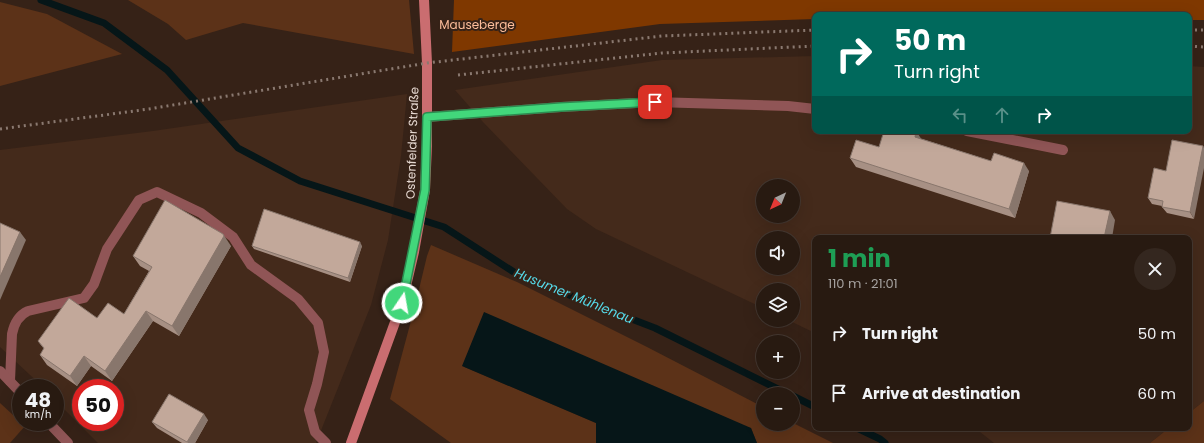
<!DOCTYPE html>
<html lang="en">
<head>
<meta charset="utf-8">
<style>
	body { margin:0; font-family:Poppins,sans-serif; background:#34271f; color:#f1f3f6; height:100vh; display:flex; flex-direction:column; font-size:15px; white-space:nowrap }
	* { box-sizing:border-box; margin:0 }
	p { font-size:13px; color:#a5a19f }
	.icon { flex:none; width:22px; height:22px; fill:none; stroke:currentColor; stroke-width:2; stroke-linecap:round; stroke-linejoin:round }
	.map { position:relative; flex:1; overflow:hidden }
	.drawer { position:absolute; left:812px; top:235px; width:380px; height:196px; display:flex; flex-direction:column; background:#281a11; border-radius:8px; box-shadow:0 4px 16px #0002,0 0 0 1px #443831 }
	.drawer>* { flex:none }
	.hud { position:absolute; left:812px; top:12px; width:380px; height:122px; border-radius:8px; box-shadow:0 4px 16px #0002,0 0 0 1px #443831; background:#00695c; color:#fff; overflow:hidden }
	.needle { width:26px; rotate:223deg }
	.buttons { position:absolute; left:756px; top:179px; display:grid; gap:8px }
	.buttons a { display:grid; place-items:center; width:44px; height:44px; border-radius:50%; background:#281a11; box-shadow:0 4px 16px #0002,0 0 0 1px #443831; font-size:20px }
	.speed { position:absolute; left:12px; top:379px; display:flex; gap:8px; font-size:20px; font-weight:700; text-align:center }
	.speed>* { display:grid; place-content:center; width:52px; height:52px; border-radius:50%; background:#281a11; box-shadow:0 4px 16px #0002,0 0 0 1px #443831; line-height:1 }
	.speed small { font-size:10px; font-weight:400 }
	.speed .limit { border:6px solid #d22; background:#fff; color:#111 }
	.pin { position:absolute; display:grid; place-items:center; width:34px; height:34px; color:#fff; margin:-17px; border-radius:8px; box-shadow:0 2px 6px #0006 }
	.me { position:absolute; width:44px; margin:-22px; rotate:12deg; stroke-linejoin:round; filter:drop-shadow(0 0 3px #0008) }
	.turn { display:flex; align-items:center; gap:14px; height:84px; padding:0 16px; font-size:18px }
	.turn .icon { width:52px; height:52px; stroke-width:2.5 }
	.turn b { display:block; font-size:28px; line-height:34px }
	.lanes { display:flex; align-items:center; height:38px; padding:0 16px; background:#0003; justify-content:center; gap:20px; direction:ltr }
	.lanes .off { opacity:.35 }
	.round { display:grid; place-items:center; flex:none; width:42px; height:42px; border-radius:21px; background:#34271f }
	.overview { display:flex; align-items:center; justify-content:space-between; height:68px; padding:0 16px }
	h1 { font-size:24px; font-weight:700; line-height:30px; color:#1e9e55 }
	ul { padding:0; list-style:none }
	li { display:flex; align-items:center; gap:12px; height:60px; padding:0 16px }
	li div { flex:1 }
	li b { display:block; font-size:15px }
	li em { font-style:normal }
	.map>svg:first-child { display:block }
	.built { fill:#442a1b; fill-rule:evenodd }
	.green { fill:#5c3218 }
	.forest { fill:#7f3800 }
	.water { fill:#061618 }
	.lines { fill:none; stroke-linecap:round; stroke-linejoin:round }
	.stream { stroke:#061618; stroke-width:7 }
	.service { stroke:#905556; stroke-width:10 }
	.tertiary { stroke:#905556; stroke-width:10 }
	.secondary { stroke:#ca6d70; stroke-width:10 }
	.rail { stroke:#8a7970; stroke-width:3; stroke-dasharray:2 4; stroke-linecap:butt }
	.wall { fill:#a79084 }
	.shaded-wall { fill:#88766c }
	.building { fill:#c2a89a; stroke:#88766c }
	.route-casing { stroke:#2b8c50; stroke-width:10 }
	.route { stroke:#42d77b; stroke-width:7 }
	.labels { text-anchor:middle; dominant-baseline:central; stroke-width:4; stroke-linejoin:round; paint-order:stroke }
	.park-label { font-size:12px; fill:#fcbd9a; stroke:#362217 }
	.street-label { font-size:12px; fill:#e7d9d2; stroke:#362217 }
	.water-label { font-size:13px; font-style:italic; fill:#56dae9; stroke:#362217 }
</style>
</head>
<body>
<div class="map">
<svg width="1204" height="443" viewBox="0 0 1204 443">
	<rect width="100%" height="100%" fill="#362217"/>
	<!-- built -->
	<g class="built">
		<path d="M815,56V131H1189V66L1204,67V401L1189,413V238H815V333L788,320H793V290H763V308L596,229L567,209L483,122L455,90L662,60ZM763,186H793V216H763ZM763,238H793V268H763Z"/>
		<path d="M407,94L401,156L388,240L371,305L316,443H98L55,400V388H44L0,347V150L153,131ZM81,388H115V422H81Z"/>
		<path d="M975,428H1169L1150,443H994Z"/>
	</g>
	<!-- green -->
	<g class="green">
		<path d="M128,0H409L414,54L243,23L186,40L168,24Z"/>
		<path d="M0,2L47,14L122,54L0,86Z"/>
		<path d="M431,245L517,282L647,347L763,407V424H793V423L833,443H757L751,428L462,366L596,423V443H451L390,399L415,306L427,256Z"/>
		<path d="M1204,401V443H1150L1169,428H1189V413Z"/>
		<path d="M0,403L25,426L10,443H0Z"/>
	</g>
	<!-- forest -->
	<path class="forest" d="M454,0H1204V20H1189V15H1070L1026,13L950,15H815V19L660,24L452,52Z"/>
	<!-- water -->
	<path class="water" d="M484,312L751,428L757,443H596V423L462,366Z"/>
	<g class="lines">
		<!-- stream -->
		<g class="stream">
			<path d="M41,0L104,23L167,70L238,148L300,181L444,227L520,276L655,328L788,394"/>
			<path d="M793,396L815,407"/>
			<path d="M857,428L880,439L885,443"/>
		</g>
		<!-- service -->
		<g class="service">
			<path d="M427,117L561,107L655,102L788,106L815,109"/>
			<path d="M967,131L1063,150"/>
			<path d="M10,381L12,334C14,324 19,315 28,311L84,298L94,284L107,249L139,200L157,192L201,213L233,237L251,265L298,299L318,323L324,352L317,384L309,410L315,432L326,443"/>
		</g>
		<!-- tertiary -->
		<g class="tertiary">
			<path d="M0,371L21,393"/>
			<path d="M48,422L68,443"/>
		</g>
		<!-- secondary -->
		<path class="secondary" d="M351,443L402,303L414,252L425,190L427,146V63L424,0"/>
		<!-- rail -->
		<g class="rail">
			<path d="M1189,30H1204"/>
			<path d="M1189,46L1204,47"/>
			<path d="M458,75L662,53L815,46"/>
			<path d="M0,129L149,109L427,63L662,36L815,30"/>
		</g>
	</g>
	<!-- wall -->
	<g class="wall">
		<path d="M922,139L991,161L1029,171L1015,218L856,167L850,158Z"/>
		<path d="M1166,171L1194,219L1167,213L1162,207V206L1152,204L1148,198Z"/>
		<path d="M231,246L179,336L153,321L112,381L91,366L77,386L47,365L40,355L44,349L38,341L97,318L124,314L149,271L140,266L133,256Z"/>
		<path d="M252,246H362L350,282L254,249Z"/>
		<path d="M208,420L195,443H182L157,428L152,422Z"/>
	</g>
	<!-- shaded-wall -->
	<g class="shaded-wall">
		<path d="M916,131L922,140L915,137Z"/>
		<path d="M1203,146L1204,148V168L1194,219L1190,212Z"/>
		<path d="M1024,163L1029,171L1015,218L1009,209Z"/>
		<path d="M1110,211L1115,220L1112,238H1104Z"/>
		<path d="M20,232L26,240L0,300V277Z"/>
		<path d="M223,234L231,246L179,336L172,326Z"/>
		<path d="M360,242L362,246L350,282L348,278Z"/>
		<path d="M146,311L153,321L112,381L105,371Z"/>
		<path d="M84,356L91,366L77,386L70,376Z"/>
		<path d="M204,414L208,420L195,443H188L187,442Z"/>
	</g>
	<!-- building -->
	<g class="building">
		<path d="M884,131H916L915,137L991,161L994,153L1024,163L1009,209L850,158L856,140L879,147Z"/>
		<path d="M1172,140L1203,146L1190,212L1162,207L1163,201L1148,198L1154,168L1166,171Z"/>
		<path d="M165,200L223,234L224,236L172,326L146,311L105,371L84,356L70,376L40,355L44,348L38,341L69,298L97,318L108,303L124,314L152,267L133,256Z"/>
		<path d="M1057,201L1110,211L1104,238H1050Z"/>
		<path d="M264,209L360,242L348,278L252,246Z"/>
		<path d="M0,223L20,232L0,277Z"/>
		<path d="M169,394L204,414L187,442L152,422Z"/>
	</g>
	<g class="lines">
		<!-- route casing -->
		<g class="route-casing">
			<path id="route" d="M402,303L425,190L427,117L561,107L655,102"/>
		</g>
		<!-- route -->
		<use href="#route" class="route"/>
	</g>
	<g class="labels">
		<!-- park labels -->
		<g class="park-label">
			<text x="477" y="24">Mauseberge</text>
		</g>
		<!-- street labels -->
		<g class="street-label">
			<text transform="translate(412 143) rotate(-88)">Ostenfelder Straße</text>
		</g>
		<!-- water labels -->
		<g class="water-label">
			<text transform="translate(574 296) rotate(22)">Husumer Mühlenau</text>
		</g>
	</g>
</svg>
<div class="buttons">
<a><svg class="needle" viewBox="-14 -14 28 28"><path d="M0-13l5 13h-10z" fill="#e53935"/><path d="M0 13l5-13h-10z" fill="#a5a19f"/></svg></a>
<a><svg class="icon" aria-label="sound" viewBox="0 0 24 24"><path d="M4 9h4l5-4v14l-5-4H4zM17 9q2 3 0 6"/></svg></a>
<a><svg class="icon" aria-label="layers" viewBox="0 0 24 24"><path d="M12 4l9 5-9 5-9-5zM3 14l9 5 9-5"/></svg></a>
<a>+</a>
<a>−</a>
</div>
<div class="speed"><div>48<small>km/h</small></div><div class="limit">50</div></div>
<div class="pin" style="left:655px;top:102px;background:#d93025"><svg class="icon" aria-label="arrive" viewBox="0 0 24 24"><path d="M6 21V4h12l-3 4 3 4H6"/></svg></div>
<svg class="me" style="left:402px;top:303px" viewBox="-20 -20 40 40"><circle r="17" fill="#42d77b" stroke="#fff" stroke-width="3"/><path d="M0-11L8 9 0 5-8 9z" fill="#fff"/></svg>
<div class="hud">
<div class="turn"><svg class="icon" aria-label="right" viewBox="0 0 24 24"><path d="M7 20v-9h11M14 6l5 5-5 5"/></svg><div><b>50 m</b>Turn right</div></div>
<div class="lanes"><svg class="icon off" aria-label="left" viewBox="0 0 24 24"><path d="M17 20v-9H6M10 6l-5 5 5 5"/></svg><svg class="icon off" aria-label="ahead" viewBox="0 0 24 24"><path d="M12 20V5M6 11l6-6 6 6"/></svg><svg class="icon" aria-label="right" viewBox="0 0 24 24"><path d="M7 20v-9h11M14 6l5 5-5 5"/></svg></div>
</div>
<section class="drawer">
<div class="overview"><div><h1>1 min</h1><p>110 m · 21:01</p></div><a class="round"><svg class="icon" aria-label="close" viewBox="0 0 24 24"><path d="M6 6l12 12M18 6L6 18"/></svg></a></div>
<ul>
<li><svg class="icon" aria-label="right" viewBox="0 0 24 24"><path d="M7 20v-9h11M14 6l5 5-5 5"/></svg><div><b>Turn right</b></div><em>50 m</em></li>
<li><svg class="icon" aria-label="arrive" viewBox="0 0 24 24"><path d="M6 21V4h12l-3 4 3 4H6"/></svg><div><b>Arrive at destination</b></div><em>60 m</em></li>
</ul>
</section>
</div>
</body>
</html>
